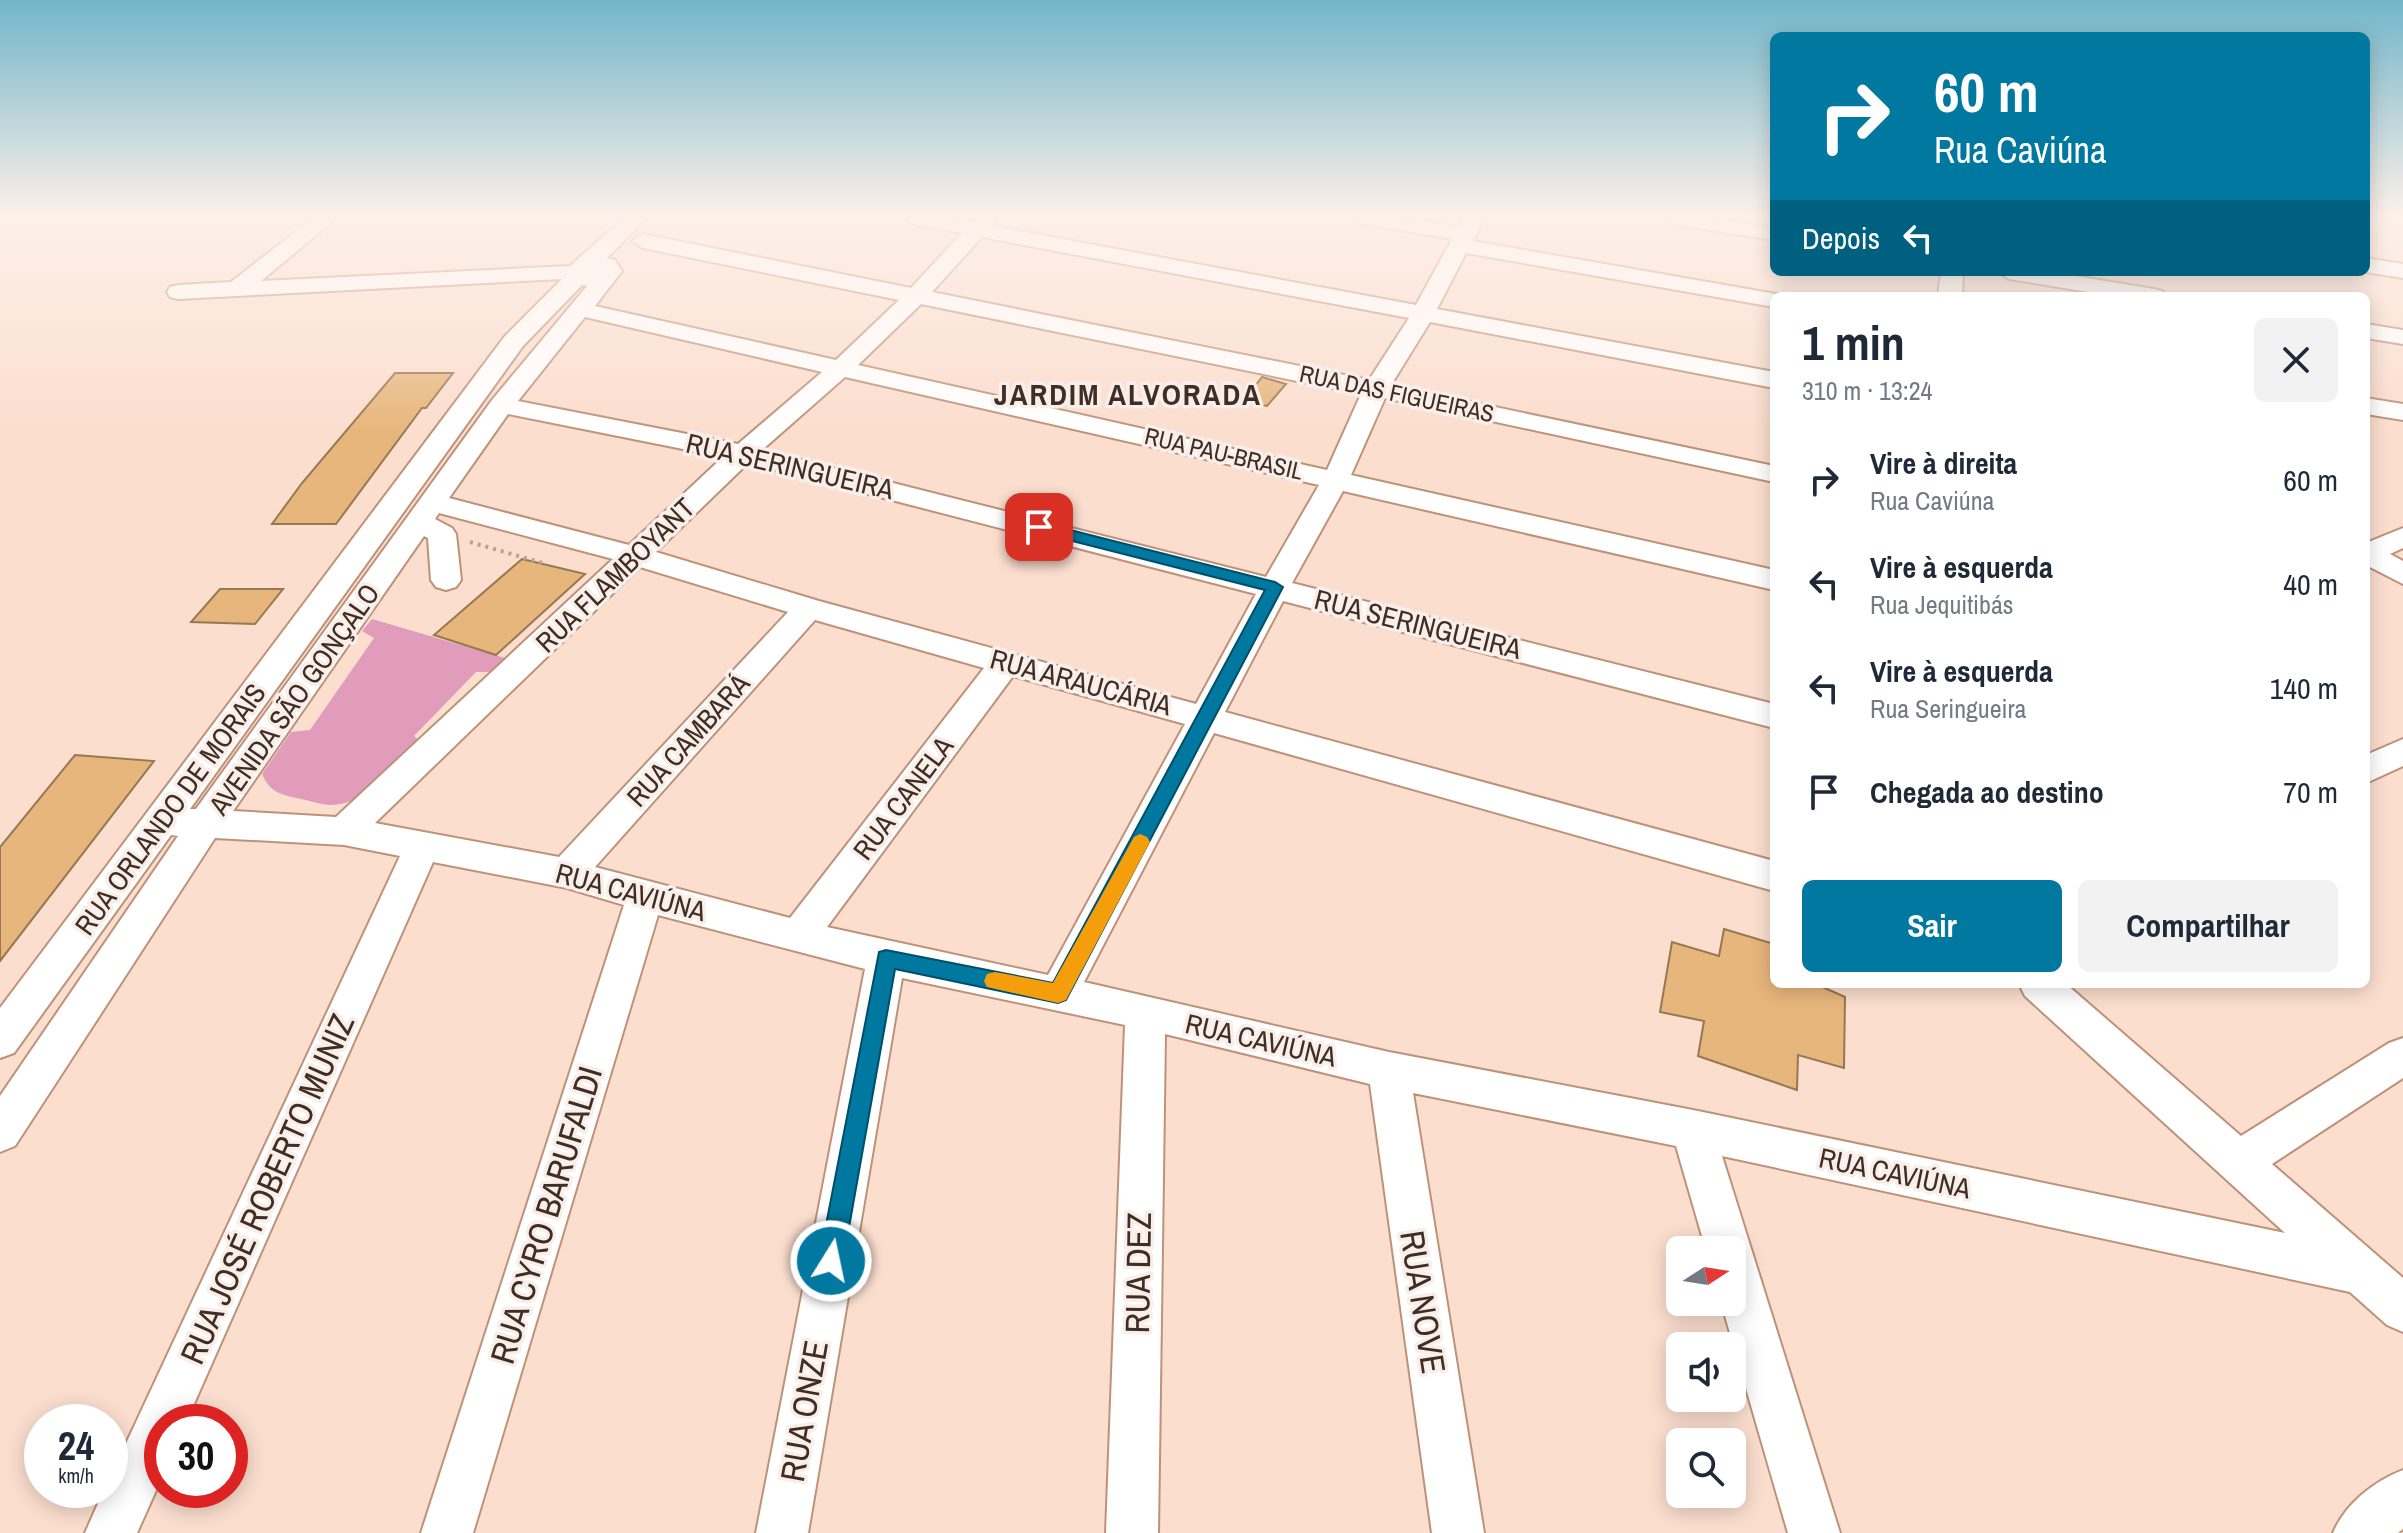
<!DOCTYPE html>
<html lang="pt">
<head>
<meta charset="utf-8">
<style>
	body { margin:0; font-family:"Archivo Narrow",sans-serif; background:#f2f2f3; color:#1f2937; height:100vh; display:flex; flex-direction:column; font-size:30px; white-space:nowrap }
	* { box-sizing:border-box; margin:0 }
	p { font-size:26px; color:#747a83 }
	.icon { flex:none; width:44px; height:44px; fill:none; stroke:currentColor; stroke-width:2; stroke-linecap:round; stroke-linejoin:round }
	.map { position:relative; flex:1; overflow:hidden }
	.details { position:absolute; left:1770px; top:292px; width:600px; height:696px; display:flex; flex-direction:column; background:#fff; border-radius:12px; box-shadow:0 4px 20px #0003 }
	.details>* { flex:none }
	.banner { position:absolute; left:1770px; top:32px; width:600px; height:244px; border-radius:12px; box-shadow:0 4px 20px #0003; background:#0178a0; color:#fff; overflow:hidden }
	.needle { width:52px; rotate:78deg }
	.buttons { position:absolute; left:1666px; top:1236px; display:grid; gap:16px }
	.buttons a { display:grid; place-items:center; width:80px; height:80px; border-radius:12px; background:#fff; box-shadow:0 4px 20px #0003; font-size:40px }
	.speed { position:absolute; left:24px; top:1404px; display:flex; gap:16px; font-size:40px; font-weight:700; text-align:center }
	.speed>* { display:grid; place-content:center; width:104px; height:104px; border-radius:50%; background:#fff; box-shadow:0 4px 20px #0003; line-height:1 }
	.speed small { font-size:20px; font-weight:400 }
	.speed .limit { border:12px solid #d22; background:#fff; color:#111 }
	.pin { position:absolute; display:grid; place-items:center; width:68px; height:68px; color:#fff; margin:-34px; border-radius:16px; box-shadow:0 4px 12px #0006 }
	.me { position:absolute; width:88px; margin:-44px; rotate:10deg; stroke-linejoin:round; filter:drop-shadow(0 0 6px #0008) }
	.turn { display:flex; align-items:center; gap:28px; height:168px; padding:0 32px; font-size:36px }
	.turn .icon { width:104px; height:104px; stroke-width:2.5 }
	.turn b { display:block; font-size:56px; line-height:68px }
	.then { display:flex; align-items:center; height:76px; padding:0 32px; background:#0003; gap:16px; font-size:30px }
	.round { display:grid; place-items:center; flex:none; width:84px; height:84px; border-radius:12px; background:#f2f2f3 }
	.overview { display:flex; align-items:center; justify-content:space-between; height:136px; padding:0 32px }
	h1 { font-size:48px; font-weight:700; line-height:60px }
	.button { display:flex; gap:16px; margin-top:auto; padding:16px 32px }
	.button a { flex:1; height:92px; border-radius:12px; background:#0178a0; color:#fff; font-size:32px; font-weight:700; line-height:92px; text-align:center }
	.button a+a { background:#f2f2f3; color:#1f2937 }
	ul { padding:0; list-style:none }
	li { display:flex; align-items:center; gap:24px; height:104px; padding:0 32px }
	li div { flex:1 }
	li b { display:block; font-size:30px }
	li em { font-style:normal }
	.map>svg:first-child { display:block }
	.green { fill:#e09cba }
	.building { fill:#e7b67c; stroke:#967853; stroke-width:2 }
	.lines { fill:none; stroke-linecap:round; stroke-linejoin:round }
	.minor-casing { stroke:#be9279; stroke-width:4 }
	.path { stroke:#b9a092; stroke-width:4; stroke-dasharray:3 5; stroke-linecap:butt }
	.minor { fill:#fff; fill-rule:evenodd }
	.route { fill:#0178a0; stroke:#014e68; stroke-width:2 }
	.slow { fill:#f59e0b }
	.labels { text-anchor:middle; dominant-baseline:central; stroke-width:7; stroke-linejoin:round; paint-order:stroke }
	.far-street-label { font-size:24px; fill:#402e24; stroke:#f9efea }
	.street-label { font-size:28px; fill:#402e24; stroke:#f9efea }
	.far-district-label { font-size:30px; font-weight:bold; letter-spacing:2px; fill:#402e24; stroke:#f9efea }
	.near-street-label { font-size:34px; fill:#402e24; stroke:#f9efea }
</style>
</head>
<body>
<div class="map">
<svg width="2403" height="1533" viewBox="0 0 2403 1533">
	<rect width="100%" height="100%" fill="#fbdece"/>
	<!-- green -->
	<path class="green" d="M372,619L505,658L490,672H476L414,736L423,744C398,765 367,804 332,805C322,805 311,801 301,799C282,795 270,793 262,774L291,732L310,730L374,638L362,631Z"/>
	<!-- building -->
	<g class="building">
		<path d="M395,373H453L426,408H422L336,524H272L302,483Z"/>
		<path d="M1262,377L1286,384L1267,406L1243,402Z"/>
		<path d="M522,559L585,574L496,655L434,635Z"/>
		<path d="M220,589H283L255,624L191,622Z"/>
		<path d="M75,755L154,761L0,961V847Z"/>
		<path d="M1724,929L1774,944V984H1816L1845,997L1844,1068L1798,1055L1797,1090L1698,1056L1704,1021L1660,1012L1672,942L1719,956Z"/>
	</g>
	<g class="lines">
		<!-- minor casing -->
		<g class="minor-casing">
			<g id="minor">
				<path d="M313,218H337L261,281L570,266L624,218H646L607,258L615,260L622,271L595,306L836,360L899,300L643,248L632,241L643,234L911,288L962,233L909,223L907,218H949L972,222L977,218H998L993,226L1416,305L1452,239L1366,224L1358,223L1356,218H1402L1458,227L1464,218H1484L1473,241L1782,295L1774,296V307L1466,253L1437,309L1774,372V388L1430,322L1391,385L1774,466V482L1385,398L1351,475L1774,570V590L1343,491L1292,583L1774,704V728L1283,601L1225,712L1774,861V891L1214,733L1084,982L1389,1052L1693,1110L2285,1233L2025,996L2019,984H2066L2241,1136L2389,1043L2403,1038V1078L2272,1164L2403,1278V1332L2387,1325L2350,1292L1722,1156L1840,1533H1788L1721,1302H1732V1250H1706L1676,1146L1413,1093L1484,1533H1432L1370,1084L1165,1034L1158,1533H1106L1125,1025L902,978L808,1533H756L865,969L658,915L473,1533H421L624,905L567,888L433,862L186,1422H162V1477L137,1533H85L104,1490H110V1478L400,856L344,845L215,838L15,1146L0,1152V1096L178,836L171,835L14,1053L0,1058V1008L505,336L562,279L178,299L170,297L167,292L170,287L178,285L231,282ZM982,237L1409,318L1369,380L932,292ZM582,285L587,286L492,400L196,809H190L523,346ZM921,304L1361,394L1327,470L858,365ZM585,317L822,372L738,444L518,401ZM845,377L1319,485L1266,577L762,450ZM508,414L723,457L629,545L449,498ZM748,463L1256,594L1196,704L819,601L656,552ZM439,513L613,559L336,817L233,811L424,536L428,538L431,580L436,587L446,590L456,587L461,580L456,534L452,528L435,519ZM640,567L788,612L559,857L375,823ZM815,620L984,668L790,918L595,867ZM1013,676L1185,724L1048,975L827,927Z"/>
				<path d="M1660,218H1710L1774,228V240L1671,224Z"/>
				<path d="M2366,258L2403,264V278L2366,272Z"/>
				<path d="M1941,272H1963L1962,296H1938Z"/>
				<path d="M1998,272H2050L2154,289L2162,291L2166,296H2113L2009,279Z"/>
				<path d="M2366,324L2403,330V344L2366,338Z"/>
				<path d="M2366,398L2403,404V420L2366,414Z"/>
				<path d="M2403,528V548L2390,554L2403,561V584L2366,565V543Z"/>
				<path d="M2403,739V766L2366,783V755Z"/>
				<path d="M2403,1470V1529L2398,1533H2333C2345,1504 2374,1481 2403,1470Z"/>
			</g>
		</g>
		<!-- path -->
		<path class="path" d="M470,542L546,564"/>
		<!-- minor -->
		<use href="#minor" class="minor"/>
	</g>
	<!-- sky -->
	<linearGradient id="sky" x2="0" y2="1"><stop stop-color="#72b6ca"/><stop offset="0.5" stop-color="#fdf0e9"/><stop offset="1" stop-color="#fdf0e9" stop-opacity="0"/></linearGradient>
	<rect width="2403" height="432" fill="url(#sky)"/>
	<!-- route -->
	<path class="route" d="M1039,522L1275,582L1283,587L1066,1000L1058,1003L895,969L843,1261L840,1269L831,1273L823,1269L819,1261L879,952L886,950L1053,983L1265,590L1033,531V524Z"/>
	<!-- slow -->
	<path class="slow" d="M1140,834L1147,837L1150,842L1066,1000L1058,1003L987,987L984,981L987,974L995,972L1053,983L1134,837Z"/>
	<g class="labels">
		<!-- far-street labels -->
		<g class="far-street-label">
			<text transform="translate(1397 393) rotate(12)">RUA DAS FIGUEIRAS</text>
			<text transform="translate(1224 453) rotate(13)">RUA PAU-BRASIL</text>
		</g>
		<!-- street labels -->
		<g class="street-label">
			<text transform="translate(790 466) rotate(13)">RUA SERINGUEIRA</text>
			<text transform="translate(615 575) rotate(-44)">RUA FLAMBOYANT</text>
			<text transform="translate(1418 624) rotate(14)">RUA SERINGUEIRA</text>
			<text transform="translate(1081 682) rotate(15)">RUA ARAUCÁRIA</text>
			<text transform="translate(294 699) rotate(-55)">AVENIDA SÃO GONÇALO</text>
			<text transform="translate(688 740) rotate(-48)">RUA CAMBARÁ</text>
			<text transform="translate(903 798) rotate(-53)">RUA CANELA</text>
			<text transform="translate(170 809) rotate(-54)">RUA ORLANDO DE MORAIS</text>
			<text transform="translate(631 892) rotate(15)">RUA CAVIÚNA</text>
			<text transform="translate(1261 1040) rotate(13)">RUA CAVIÚNA</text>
			<text transform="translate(1895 1173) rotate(12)">RUA CAVIÚNA</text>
		</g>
		<!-- far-district labels -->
		<g class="far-district-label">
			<text x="1128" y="394">JARDIM ALVORADA</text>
		</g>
		<!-- near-street labels -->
		<g class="near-street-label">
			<text transform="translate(267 1189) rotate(-66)">RUA JOSÉ ROBERTO MUNIZ</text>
			<text transform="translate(546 1215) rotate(-73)">RUA CYRO BARUFALDI</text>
			<text transform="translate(1138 1273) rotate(-89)">RUA DEZ</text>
			<text transform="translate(1423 1302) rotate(81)">RUA NOVE</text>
			<text transform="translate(804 1411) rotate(-80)">RUA ONZE</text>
		</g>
	</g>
</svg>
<div class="buttons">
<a><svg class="needle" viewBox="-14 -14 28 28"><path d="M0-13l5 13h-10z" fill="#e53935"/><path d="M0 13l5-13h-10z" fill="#747a83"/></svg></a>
<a><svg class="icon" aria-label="sound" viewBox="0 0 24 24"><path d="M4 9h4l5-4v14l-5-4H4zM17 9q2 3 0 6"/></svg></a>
<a><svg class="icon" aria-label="search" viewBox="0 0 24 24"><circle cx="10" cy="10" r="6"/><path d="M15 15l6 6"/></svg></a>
</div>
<div class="speed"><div>24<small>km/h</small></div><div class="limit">30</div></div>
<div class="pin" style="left:1039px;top:527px;background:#d93025"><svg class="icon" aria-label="arrive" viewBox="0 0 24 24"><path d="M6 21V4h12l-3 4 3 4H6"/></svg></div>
<svg class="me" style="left:831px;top:1261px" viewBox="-20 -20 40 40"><circle r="17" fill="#0178a0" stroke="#fff" stroke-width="3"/><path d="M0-11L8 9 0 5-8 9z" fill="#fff"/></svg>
<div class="banner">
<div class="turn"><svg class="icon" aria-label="right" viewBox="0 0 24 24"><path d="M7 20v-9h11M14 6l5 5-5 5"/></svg><div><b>60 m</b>Rua Caviúna</div></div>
<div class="then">Depois<svg class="icon" aria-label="left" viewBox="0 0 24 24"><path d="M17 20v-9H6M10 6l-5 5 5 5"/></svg></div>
</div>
<section class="details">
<div class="overview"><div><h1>1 min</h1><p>310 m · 13:24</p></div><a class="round"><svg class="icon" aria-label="close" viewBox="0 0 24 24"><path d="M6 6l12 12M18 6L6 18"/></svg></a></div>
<ul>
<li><svg class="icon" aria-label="right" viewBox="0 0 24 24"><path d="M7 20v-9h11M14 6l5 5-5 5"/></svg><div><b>Vire à direita</b><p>Rua Caviúna</p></div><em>60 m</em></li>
<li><svg class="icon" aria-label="left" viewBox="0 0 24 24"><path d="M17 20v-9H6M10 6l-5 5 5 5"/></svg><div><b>Vire à esquerda</b><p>Rua Jequitibás</p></div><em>40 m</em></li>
<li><svg class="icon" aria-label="left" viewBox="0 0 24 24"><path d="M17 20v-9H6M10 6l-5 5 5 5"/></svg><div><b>Vire à esquerda</b><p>Rua Seringueira</p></div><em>140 m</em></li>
<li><svg class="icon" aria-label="arrive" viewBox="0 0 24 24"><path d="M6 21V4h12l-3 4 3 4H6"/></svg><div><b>Chegada ao destino</b></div><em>70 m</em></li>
</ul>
<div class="button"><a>Sair</a><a>Compartilhar</a></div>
</section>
</div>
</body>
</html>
